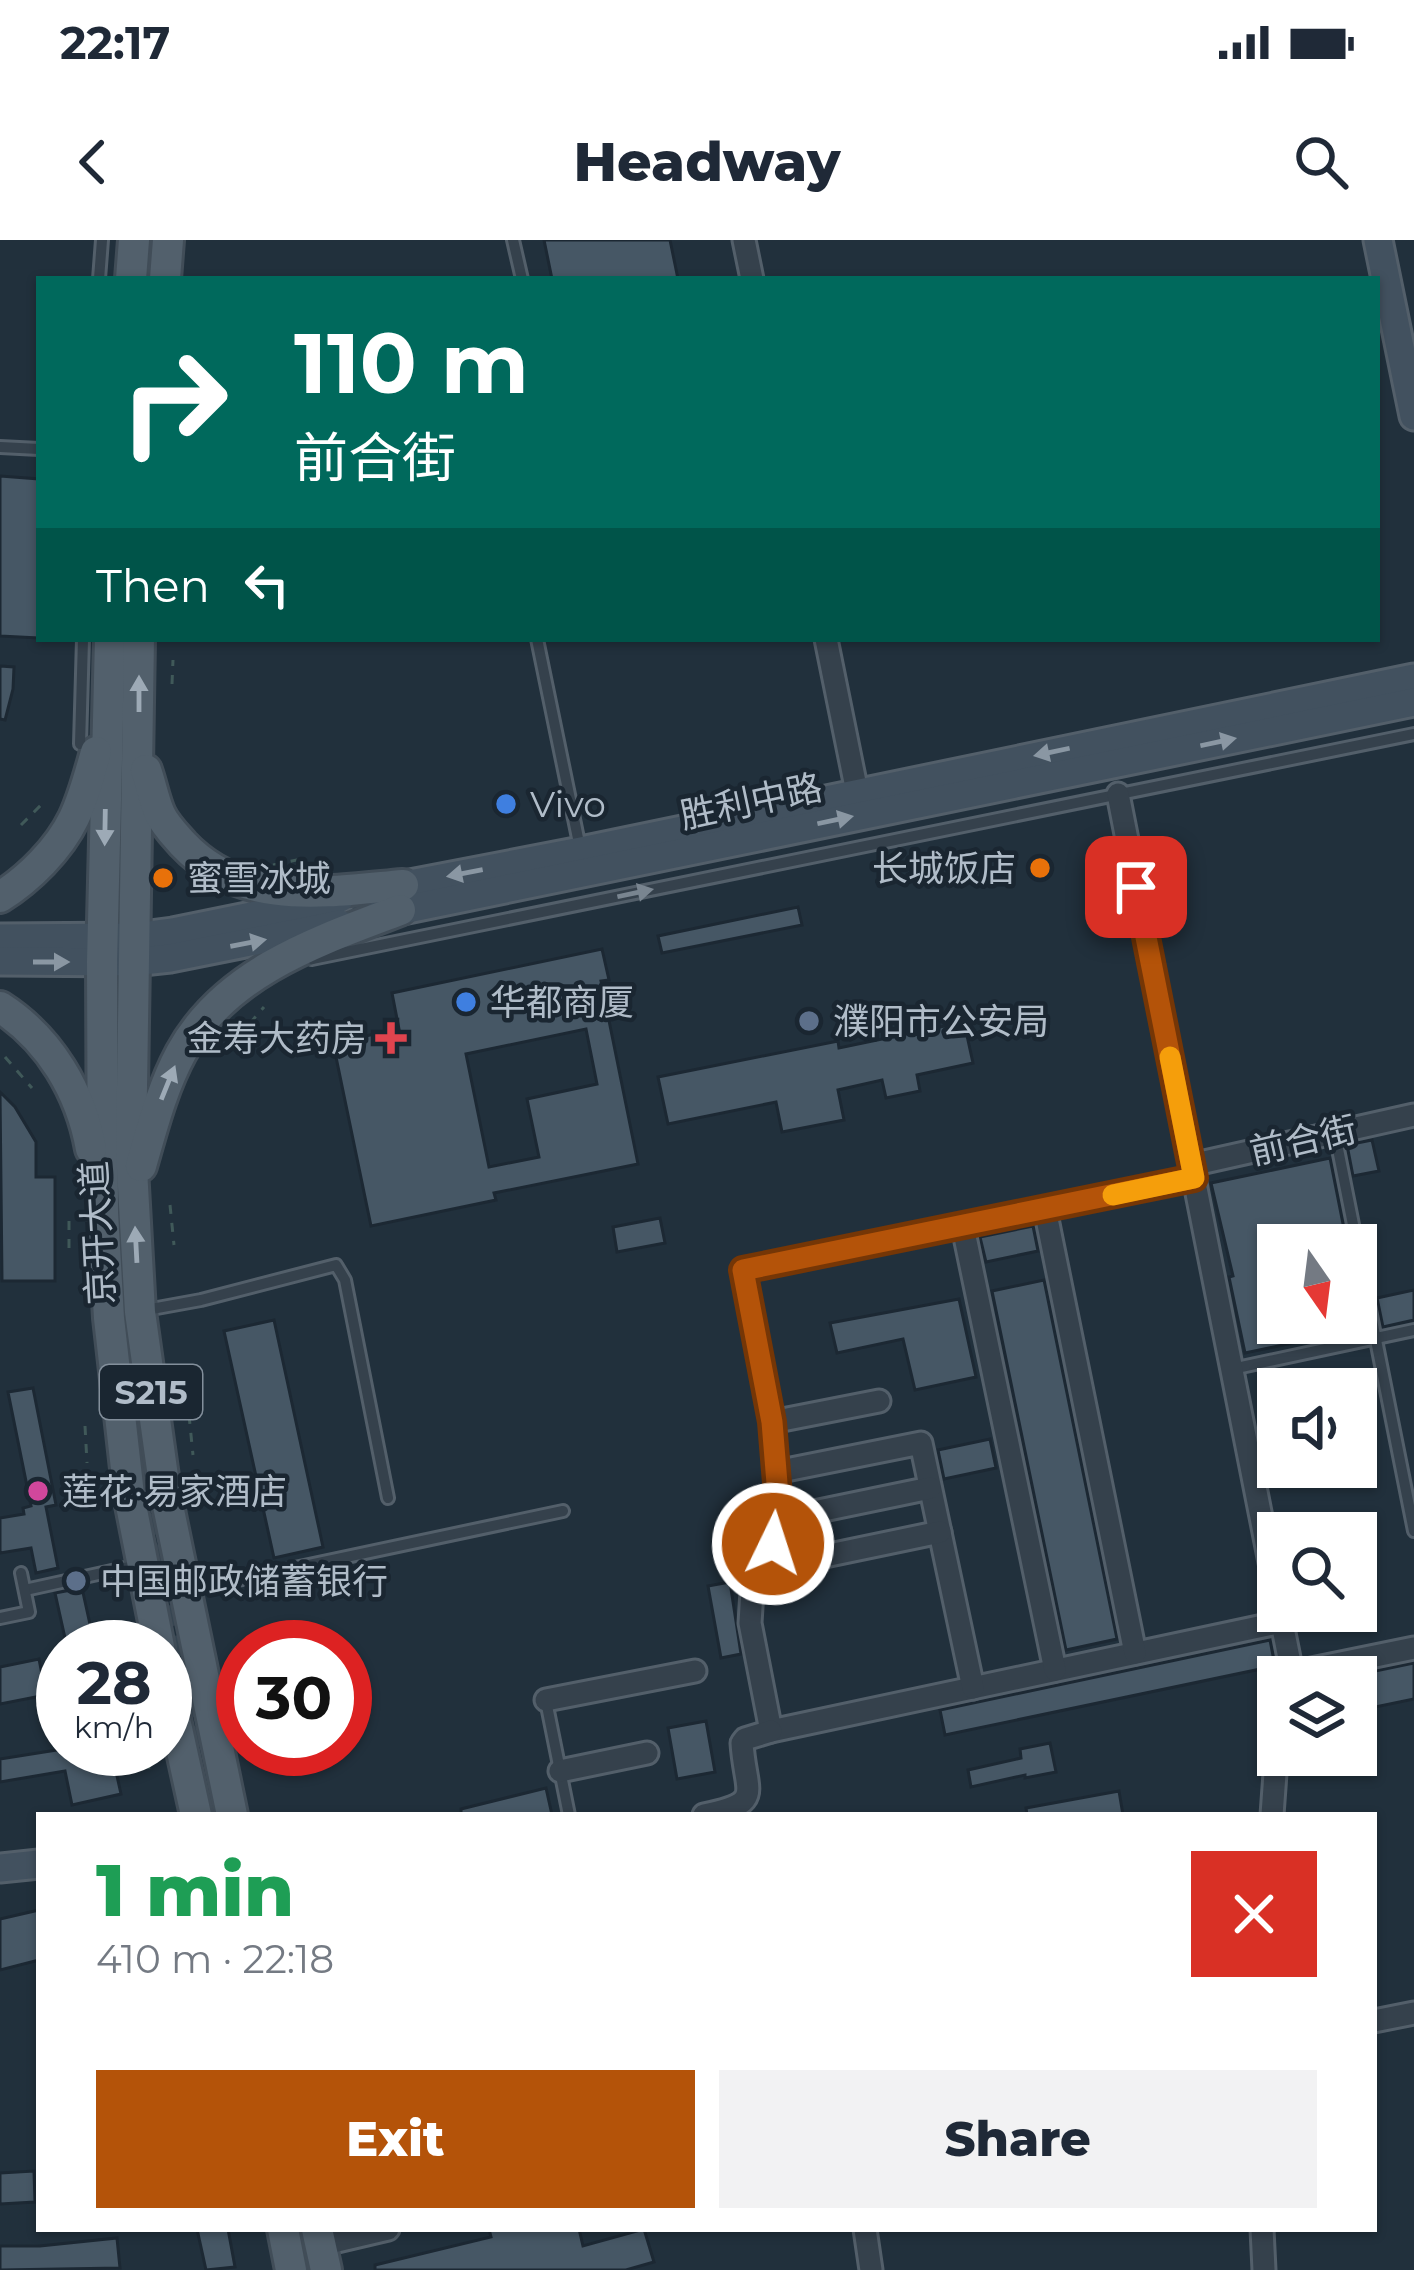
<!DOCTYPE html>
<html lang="en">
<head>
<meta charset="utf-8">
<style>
	body { margin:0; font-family:Montserrat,"Noto Sans SC",sans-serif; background:#f2f2f3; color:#1f2937; height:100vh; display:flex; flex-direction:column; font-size:45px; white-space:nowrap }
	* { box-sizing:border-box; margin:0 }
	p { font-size:39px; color:#747a83 }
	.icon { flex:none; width:66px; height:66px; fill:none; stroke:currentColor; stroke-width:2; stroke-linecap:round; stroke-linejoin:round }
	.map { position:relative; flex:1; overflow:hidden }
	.panel { position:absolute; left:36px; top:1572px; width:1341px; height:420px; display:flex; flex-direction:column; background:#fff; border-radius:0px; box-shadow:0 3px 9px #0004 }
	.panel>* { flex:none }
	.banner { position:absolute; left:36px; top:36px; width:1344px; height:366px; border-radius:0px; box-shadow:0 3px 9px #0004; background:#00695c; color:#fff; overflow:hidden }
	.needle { width:78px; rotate:166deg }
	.tools { position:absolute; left:1257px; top:984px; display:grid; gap:24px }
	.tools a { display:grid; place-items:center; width:120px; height:120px; border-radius:0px; background:#fff; box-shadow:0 3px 9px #0004; font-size:60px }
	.speed { position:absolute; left:36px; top:1380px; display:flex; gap:24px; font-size:60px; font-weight:700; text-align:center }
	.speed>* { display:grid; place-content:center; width:156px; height:156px; border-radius:50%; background:#fff; box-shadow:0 3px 9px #0004; line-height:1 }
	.speed small { font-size:30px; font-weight:400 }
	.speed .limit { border:18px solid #d22; background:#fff; color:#111 }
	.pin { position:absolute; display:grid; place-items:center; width:102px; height:102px; color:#fff; margin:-51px; border-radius:24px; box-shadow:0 6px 18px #0006 }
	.me { position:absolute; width:132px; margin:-66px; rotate:4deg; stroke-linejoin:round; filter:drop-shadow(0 0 9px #0008) }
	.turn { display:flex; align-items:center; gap:42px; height:252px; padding:0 60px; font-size:54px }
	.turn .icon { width:156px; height:156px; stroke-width:2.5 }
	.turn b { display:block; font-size:84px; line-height:102px }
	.then { display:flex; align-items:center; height:114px; padding:0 60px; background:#0003; gap:24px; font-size:45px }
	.round { display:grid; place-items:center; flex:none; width:126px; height:126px; border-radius:0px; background:#f2f2f3 }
	.head { display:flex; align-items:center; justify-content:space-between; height:204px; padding:0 60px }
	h1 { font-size:72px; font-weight:800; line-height:90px; color:#1e9e55 }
	.button { display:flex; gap:24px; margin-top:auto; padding:24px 60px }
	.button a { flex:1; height:138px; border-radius:0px; background:#b45309; color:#fff; font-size:48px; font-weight:800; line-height:138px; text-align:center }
	.button a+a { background:#f2f2f3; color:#1f2937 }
	.status { display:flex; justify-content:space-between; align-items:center; height:84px; padding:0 60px; background:#fff; direction:ltr }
	.status svg { height:33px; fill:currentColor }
	header { display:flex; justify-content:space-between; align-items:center; height:156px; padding:0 60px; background:#fff; font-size:54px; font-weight:800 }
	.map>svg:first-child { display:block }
	.building { fill:#465765; stroke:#1c2833; stroke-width:3; fill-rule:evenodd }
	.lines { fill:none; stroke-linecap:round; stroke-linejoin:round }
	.street-tunnel { stroke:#364551; stroke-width:21; stroke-dasharray:21 10; stroke-linecap:butt }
	.lane-casing { stroke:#535f6a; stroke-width:16 }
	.street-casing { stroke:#535f6a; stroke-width:27 }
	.secondary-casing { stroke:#535f6a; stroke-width:33 }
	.primary-casing { stroke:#414d58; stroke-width:36 }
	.path { stroke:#405959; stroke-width:3; stroke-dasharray:9 9; stroke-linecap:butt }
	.lane { stroke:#35414c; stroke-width:10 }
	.street { stroke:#35414c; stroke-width:21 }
	.secondary { stroke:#42515f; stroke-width:27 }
	.primary { stroke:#52606c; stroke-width:30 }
	.oneway { fill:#9daab6 }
	.oneway2 { fill:#8a97a3 }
	.oneway3 { fill:#798590 }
	.route-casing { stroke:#753606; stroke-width:30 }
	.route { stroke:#b45309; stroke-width:21 }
	.slow { stroke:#f59e0b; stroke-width:21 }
	.shop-dot { fill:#3f7fe0; stroke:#1a2631; stroke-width:4.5 }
	.food-dot { fill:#e8710a; stroke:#1a2631; stroke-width:4.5 }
	.service-dot { fill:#5c6f8a; stroke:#1a2631; stroke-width:4.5 }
	.health-dot { fill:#e0444e; stroke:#1a2631; stroke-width:4.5 }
	.hotel-dot { fill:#d1479c; stroke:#1a2631; stroke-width:4.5 }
	.labels { text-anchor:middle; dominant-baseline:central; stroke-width:9; stroke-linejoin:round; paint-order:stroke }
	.shield { fill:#1a2631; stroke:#838f9b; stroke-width:3 }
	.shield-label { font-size:33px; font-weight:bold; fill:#b0bcc8 }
	.street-label { font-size:36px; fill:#b0bcc8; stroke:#1a2631 }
	.poi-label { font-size:36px; fill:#b0bcc8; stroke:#1a2631; text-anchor:start }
</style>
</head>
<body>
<div class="status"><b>22:17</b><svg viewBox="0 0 49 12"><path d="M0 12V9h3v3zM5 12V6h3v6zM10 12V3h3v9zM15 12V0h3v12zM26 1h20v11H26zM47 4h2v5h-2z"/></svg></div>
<header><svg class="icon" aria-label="back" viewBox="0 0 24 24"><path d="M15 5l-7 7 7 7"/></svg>Headway<svg class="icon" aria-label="search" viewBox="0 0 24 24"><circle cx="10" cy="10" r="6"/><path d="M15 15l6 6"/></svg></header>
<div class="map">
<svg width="1414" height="2030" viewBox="0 0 1414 2030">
	<rect width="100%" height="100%" fill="#21303c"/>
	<!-- building -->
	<g class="building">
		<path d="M544,0H670L678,39H552Z"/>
		<path d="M0,236L39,239V398L0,396Z"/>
		<path d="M0,426L14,427L13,449L5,480L0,479Z"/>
		<path d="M798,667L802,685L662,713L658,696Z"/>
		<path d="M602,709L609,740L601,741L638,924L494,953L496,960L371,986L336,817L346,800L399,789L392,753ZM586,789L597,844L527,859L539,917L489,927L466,814Z"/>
		<path d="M964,782L973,823L917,835L920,851L886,858L882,840L838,850L844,880L782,892L776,862L668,884L658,837L838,801L839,808Z"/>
		<path d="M0,852L15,867L36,902V937H55V1041H2Z"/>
		<path d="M1372,900L1379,931L1353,936L1347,905Z"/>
		<path d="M1330,918L1345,994L1293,1005H1278V1083H1356V1063H1359L1364,1088L1245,1113L1229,1037L1233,1036L1211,943Z"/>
		<path d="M660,978L665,1003L617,1012L613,987Z"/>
		<path d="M1033,986L1038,1011L986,1022L980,997Z"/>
		<path d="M1044,1040L1117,1399L1066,1410L992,1051Z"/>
		<path d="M1414,1050V1080L1383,1087L1377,1058Z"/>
		<path d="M959,1059L976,1137L915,1150L903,1099L837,1113L830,1083Z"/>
		<path d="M274,1080L323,1307L274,1318L224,1091Z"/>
		<path d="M33,1148L56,1265L46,1267L58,1328L36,1333L31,1308L0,1313V1278L24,1274L23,1268L31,1266L8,1152Z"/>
		<path d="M990,1199L996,1228L944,1239L938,1210Z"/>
		<path d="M730,1342L741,1414L721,1418L708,1346Z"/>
		<path d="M82,1348L95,1407H67L55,1353Z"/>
		<path d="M1270,1400L1275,1426L945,1495L940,1470Z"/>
		<path d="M39,1419L46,1455L0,1464V1427Z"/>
		<path d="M1414,1423V1459L1356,1471V1435Z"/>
		<path d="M706,1481L715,1532L677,1539L668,1488Z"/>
		<path d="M1050,1503L1056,1532L1025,1538V1535L971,1547L968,1530L1021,1518L1020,1509Z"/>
		<path d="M63,1509H111L121,1554L72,1565L65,1531L0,1542V1519Z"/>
		<path d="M546,1548L552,1575H461V1569Z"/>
		<path d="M1119,1551L1123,1575H1027L1026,1568Z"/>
		<path d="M39,1670V1720L0,1730V1679Z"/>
		<path d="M34,1931L35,1962L0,1964V1933Z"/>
		<path d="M197,1989H228L235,2027L206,2030Z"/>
		<path d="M489,1989H579L583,2006L644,1989L654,2022L626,2030H375V2025L491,1997Z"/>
		<path d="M117,1998L120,2028L0,2030V2006H40Z"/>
	</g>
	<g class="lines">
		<!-- street-tunnel -->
		<g class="street-tunnel">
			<path d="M121,535V605"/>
			<path d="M321,674L388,661"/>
			<path d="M119,966C123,1050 128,1133 141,1216C157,1317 181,1417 205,1516"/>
		</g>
		<!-- lane casing -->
		<g class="lane-casing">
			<g id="lane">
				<path d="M513,0L522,39"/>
				<path d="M99,39L102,0"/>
				<path d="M0,207L39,209"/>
				<path d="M537,399L580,608"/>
				<path d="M80,504L83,399"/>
				<path d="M312,719L1414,494"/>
				<path d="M1335,894L1414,1291"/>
				<path d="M146,1070L201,1060L336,1025L345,1040L388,1258"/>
				<path d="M1232,1129L1414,1090"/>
				<path d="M25,1350L139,1325"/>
				<path d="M191,1350L563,1271"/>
				<path d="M0,1378L29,1372L21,1333"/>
				<path d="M546,1461L569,1575"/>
			</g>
		</g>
		<!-- street casing -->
		<g class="street-casing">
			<g id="street">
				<path d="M744,0L752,39"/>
				<path d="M826,399L857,552"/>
				<path d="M1118,554L1278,1363"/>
				<path d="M1191,925L1414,875"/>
				<path d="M1194,938L743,1030L772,1182L780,1279L767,1328L752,1351L750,1383L771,1491L1282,1382"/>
				<path d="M1045,969L1135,1413"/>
				<path d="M963,987L1055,1430"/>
				<path d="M772,1182L879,1161"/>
				<path d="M776,1232L921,1203L973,1448"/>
				<path d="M780,1279L930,1248"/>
				<path d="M767,1328L940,1292"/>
				<path d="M1280,1373L1292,1433L1290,1437"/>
				<path d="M1292,1433L1414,1408"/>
				<path d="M546,1460L695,1431"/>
				<path d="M560,1531L647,1513"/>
				<path d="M704,1575C766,1562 745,1554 742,1503L745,1499L771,1491"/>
				<path d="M1272,1575L1278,1492"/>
				<path d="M1374,1781L1414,1773"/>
				<path d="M865,1989L871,2030"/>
				<path d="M1262,1989L1264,2030"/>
				<path d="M320,2005L388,1989"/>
			</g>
		</g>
		<!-- secondary casing -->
		<g class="secondary-casing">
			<g id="secondary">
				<path d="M1378,0L1414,176"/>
				<path d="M384,649L581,611L1414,438"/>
				<path d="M378,675L1414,462"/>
				<path d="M0,698L134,697L173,692L340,658"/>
				<path d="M0,721L133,722L170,718L340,684"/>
				<path d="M0,1628L39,1624"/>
			</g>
		</g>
		<!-- primary casing -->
		<g class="primary-casing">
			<g id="primary">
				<path d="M131,39L134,0"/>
				<path d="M165,39L168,0"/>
				<path d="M110,399L102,722L103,972L109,1078L129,1255L159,1407"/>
				<path d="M139,399L131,911L140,1072L165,1251L232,1575"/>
				<path d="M146,530C151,544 154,561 160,574C165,585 175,595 183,604C242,667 325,652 403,645"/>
				<path d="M0,657C29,639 59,609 74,578C84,557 90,533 96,512"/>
				<path d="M0,767C50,799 81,852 91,909"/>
				<path d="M141,926C152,888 162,848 181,813C225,732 318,701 400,670"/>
				<path d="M165,1434L196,1575"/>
				<path d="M283,1989L291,2030"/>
				<path d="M317,1989L326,2030"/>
			</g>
		</g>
		<!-- path -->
		<g class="path">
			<path d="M172,444L173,420"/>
			<path d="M21,585L45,561"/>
			<path d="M273,625L301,619"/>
			<path d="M238,797L264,767"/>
			<path d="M5,817L32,848"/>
			<path d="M170,965L174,1005"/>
			<path d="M69,981V1012"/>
			<path d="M189,1175L193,1215"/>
			<path d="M85,1186L87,1223"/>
			<path d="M145,1509L149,1529"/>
			<path d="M250,1509L251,1512"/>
		</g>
		<!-- lane -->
		<use href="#lane" class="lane"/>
		<!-- street -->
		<use href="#street" class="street"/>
		<!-- secondary -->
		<use href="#secondary" class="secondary"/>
		<!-- primary -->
		<use href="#primary" class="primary"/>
	</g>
	<!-- one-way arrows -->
	<defs><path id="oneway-solid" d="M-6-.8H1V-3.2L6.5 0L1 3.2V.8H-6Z" transform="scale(3)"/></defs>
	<g class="oneway">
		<use href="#oneway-solid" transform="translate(139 454) rotate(-90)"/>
		<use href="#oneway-solid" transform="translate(105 587) rotate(91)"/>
		<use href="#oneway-solid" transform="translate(168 843) rotate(-68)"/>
		<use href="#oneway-solid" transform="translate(136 1005) rotate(-93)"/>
	</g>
	<g class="oneway2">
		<use href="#oneway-solid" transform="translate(1218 502) rotate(-12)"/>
		<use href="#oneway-solid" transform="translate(1052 512) rotate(168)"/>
		<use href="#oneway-solid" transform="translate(835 580) rotate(-12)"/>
		<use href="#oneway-solid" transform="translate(465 633) rotate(169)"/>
		<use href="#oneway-solid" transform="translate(248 703) rotate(-11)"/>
		<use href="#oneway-solid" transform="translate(51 722)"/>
	</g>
	<use class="oneway3" href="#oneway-solid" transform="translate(635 653) rotate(-12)"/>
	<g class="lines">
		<!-- route casing -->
		<g class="route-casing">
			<path id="route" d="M773,1304L780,1280L772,1182L743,1030L1194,938L1136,647"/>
		</g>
		<!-- route -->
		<use href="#route" class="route"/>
		<!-- slow -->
		<path class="slow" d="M1113,955L1194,938L1170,817"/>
	</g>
	<!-- markers -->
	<g class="shop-dot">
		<circle cx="506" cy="564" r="12"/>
		<circle cx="466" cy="762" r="12"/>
	</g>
	<g class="food-dot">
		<circle cx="1040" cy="628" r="12"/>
		<circle cx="163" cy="638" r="12"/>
	</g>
	<g class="service-dot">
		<circle cx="809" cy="781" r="12"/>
		<circle cx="76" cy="1341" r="12"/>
	</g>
	<path class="health-dot" d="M385 780h12v12h12v12h-12v12h-12v-12h-12v-12h12z"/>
	<circle class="hotel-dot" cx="38" cy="1251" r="12"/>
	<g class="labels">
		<!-- shield labels -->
		<rect class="shield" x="100" y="1125" width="102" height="54" rx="9"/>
		<g class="shield-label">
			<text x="151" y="1152">S215</text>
		</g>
		<!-- street labels -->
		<g class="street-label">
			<text transform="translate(751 561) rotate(-12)">胜利中路</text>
			<text transform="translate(1303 900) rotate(-13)">前合街</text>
			<text transform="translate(97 993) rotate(-93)">京开大道</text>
		</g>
		<!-- poi labels -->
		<g class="poi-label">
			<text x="530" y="564">Vivo</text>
			<text x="1016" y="628" text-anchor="end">长城饭店</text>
			<text x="187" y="638">蜜雪冰城</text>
			<text x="490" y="762">华都商厦</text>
			<text x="833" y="781">濮阳市公安局</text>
			<text x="367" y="798" text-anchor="end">金寿大药房</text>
			<text x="62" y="1251">莲花·易家酒店</text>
			<text x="100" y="1341">中国邮政储蓄银行</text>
		</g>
	</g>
</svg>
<div class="tools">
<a><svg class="needle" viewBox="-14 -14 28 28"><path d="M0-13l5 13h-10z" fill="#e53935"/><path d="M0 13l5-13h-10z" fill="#747a83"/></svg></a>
<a><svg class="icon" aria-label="sound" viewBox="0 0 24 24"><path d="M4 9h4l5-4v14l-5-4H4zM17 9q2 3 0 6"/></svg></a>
<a><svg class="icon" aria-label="search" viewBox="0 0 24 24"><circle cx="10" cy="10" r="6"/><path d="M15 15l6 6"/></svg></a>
<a><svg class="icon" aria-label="layers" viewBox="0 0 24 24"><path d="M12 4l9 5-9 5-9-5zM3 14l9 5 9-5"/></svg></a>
</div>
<div class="speed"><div>28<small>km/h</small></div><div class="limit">30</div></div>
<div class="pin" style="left:1136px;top:647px;background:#d93025"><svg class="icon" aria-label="arrive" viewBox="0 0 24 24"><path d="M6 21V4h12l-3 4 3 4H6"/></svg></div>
<svg class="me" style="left:773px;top:1304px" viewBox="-20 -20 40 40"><circle r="17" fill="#b45309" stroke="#fff" stroke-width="3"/><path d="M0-11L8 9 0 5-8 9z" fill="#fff"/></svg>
<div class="banner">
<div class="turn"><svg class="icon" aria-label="right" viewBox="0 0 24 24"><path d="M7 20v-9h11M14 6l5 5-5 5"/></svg><div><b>110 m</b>前合街</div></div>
<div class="then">Then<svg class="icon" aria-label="left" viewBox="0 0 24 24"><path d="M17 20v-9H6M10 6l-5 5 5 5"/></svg></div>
</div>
<section class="panel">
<div class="head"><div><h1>1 min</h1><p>410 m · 22:18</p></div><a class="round" style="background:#d93025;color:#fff"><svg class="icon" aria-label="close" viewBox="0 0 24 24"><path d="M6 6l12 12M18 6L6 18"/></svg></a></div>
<div class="button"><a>Exit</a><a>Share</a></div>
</section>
</div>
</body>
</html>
